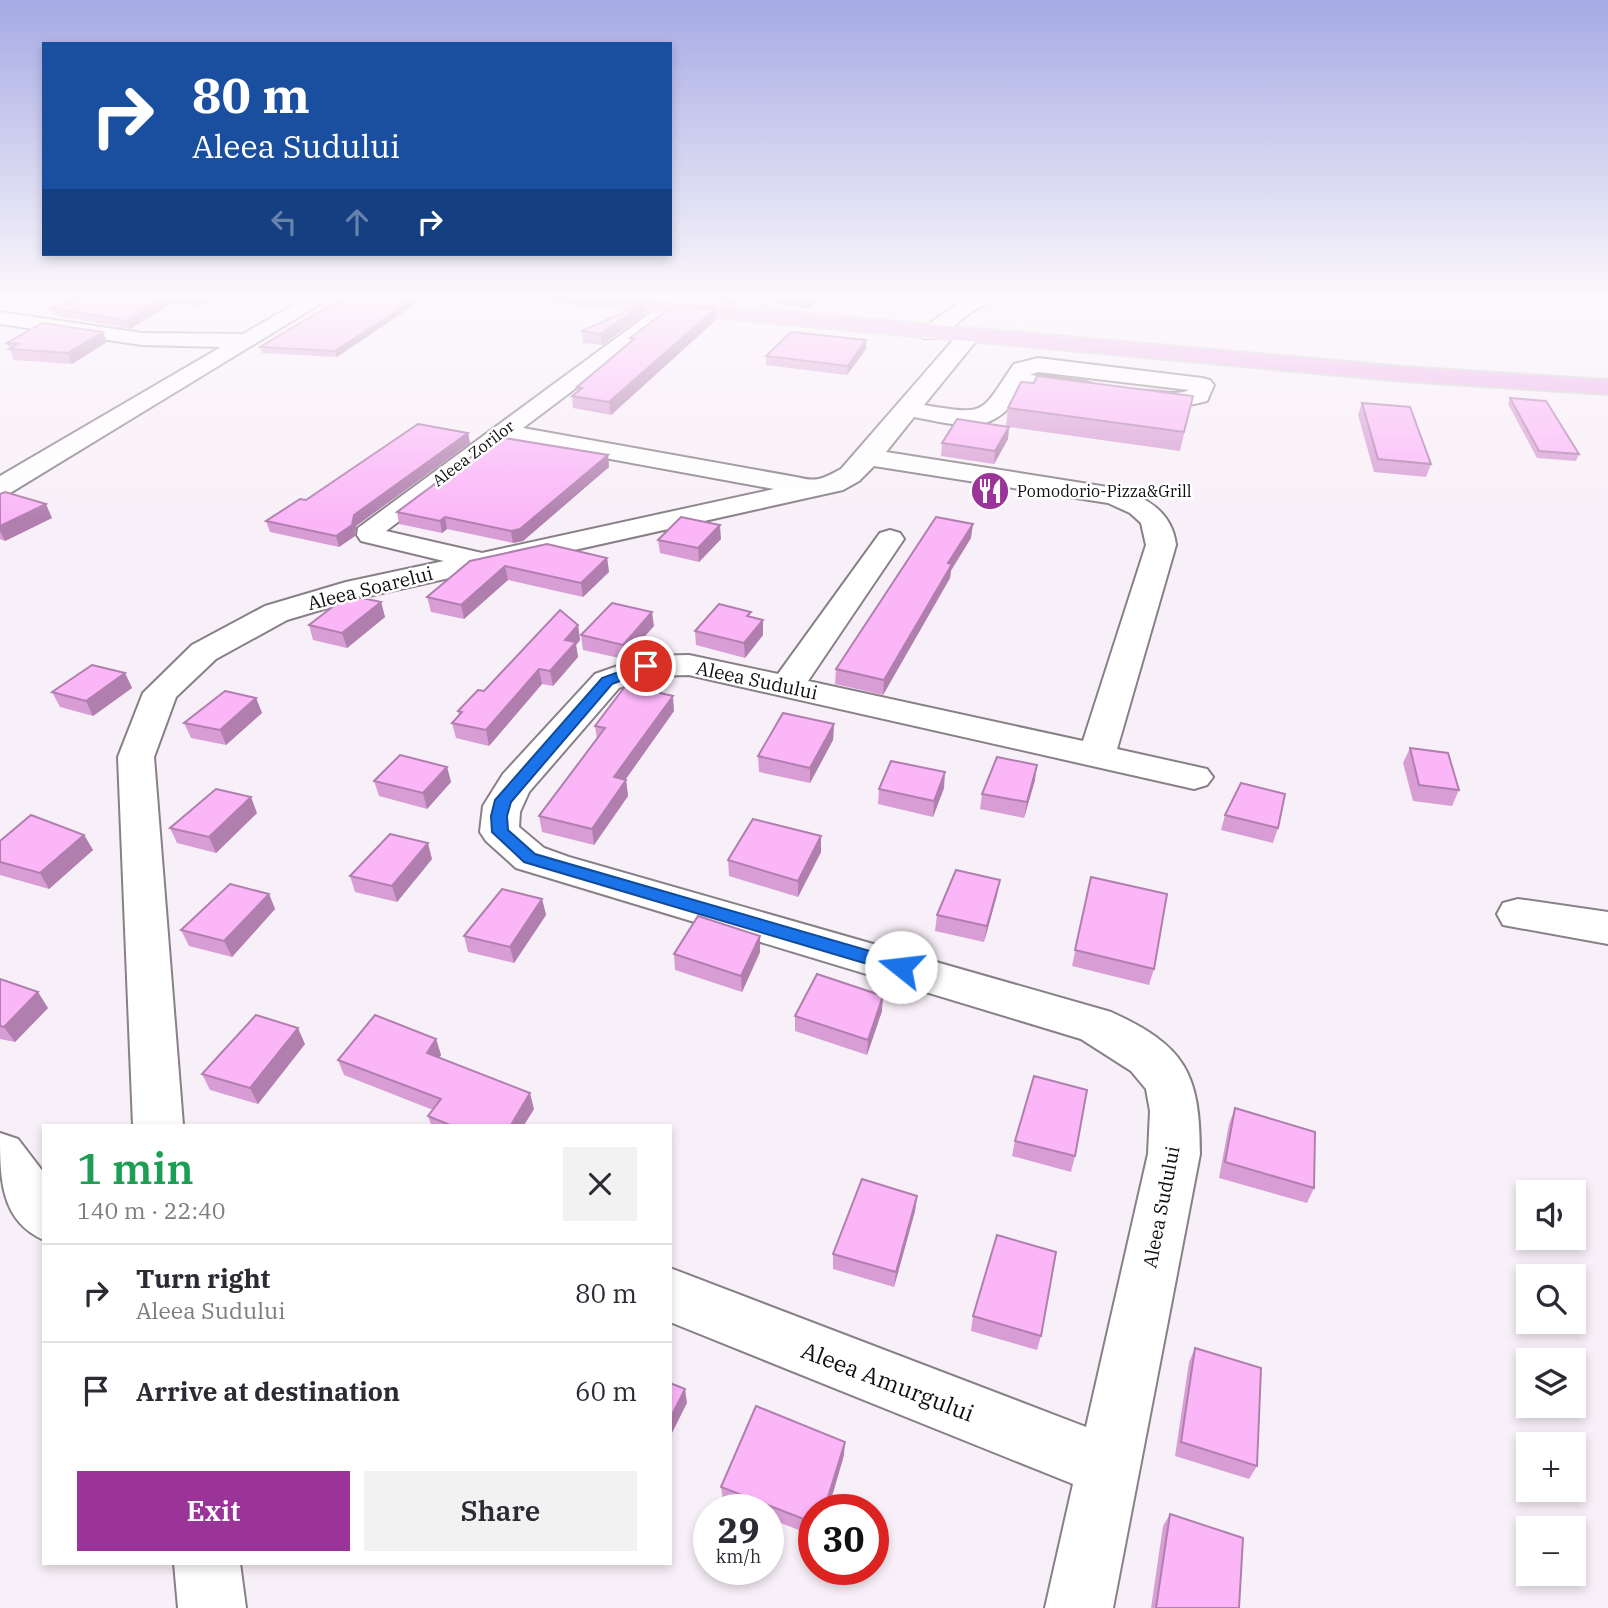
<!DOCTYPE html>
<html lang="en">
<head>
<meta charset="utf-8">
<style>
	body { margin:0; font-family:"IBM Plex Serif",serif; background:#f2f2f3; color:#2b2b33; height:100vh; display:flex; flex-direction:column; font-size:26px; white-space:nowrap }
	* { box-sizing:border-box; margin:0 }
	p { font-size:23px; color:#7c7c81 }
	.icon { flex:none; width:38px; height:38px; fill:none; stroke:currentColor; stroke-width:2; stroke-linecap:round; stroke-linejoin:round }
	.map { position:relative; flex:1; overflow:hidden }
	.drawer { position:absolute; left:42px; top:1124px; width:630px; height:441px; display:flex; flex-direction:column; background:#fff; border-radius:0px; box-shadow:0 4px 10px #0003 }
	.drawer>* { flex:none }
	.top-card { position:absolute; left:42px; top:42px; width:630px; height:214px; border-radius:0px; box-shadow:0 4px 10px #0003; background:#1a4fa0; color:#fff; overflow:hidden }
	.buttons { position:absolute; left:1516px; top:1180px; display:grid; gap:14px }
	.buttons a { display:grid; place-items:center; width:70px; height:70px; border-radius:0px; background:#fff; box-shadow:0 4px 10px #0003; font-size:35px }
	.speed { position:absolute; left:693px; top:1494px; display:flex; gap:14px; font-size:35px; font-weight:700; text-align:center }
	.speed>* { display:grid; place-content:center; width:91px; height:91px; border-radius:50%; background:#fff; box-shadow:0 4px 10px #0003; line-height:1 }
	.speed small { font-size:18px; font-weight:400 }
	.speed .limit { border:10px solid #d22; background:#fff; color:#111 }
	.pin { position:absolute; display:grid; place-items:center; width:60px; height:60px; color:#fff; margin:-30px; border:4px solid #fff; border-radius:50%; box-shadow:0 2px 7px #0007 }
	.me { position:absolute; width:77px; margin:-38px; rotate:286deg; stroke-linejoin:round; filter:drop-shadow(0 0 5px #0008) }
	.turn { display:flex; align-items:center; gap:24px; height:147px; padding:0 35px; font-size:32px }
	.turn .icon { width:91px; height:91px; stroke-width:2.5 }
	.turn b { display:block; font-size:49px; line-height:60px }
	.lanes { display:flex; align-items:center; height:66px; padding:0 35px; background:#0003; justify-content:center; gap:35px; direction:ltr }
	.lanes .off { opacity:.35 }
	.round { display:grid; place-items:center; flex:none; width:74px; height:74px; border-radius:0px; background:#f2f2f3 }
	.headline { display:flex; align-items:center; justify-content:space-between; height:119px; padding:0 35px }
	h1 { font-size:42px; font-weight:600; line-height:52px; color:#1e9e55 }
	.primary-button { display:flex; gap:14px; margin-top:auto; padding:14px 35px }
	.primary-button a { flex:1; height:80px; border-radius:0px; background:#9a3499; color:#fff; font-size:28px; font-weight:600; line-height:80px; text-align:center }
	.primary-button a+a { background:#f2f2f3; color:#2b2b33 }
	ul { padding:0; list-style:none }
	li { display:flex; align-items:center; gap:21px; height:98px; padding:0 35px; border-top:2px solid #e1e1e2 }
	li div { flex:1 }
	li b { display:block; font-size:26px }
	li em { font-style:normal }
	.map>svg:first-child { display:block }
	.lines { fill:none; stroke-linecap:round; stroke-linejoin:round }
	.minor-casing { stroke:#888087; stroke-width:4 }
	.major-casing { stroke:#cfcfcf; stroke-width:4 }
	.minor { fill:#fff; fill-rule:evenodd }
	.major { fill:#ebade9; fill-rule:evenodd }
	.wall { fill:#d89dd5 }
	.shaded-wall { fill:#b07fae }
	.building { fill:#fbb6f8; stroke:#b07fae; stroke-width:2 }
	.route { fill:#1a73e8; stroke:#114b97; stroke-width:2 }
	.labels { text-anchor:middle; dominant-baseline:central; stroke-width:5; stroke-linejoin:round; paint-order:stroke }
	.far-street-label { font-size:16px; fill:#110e10; stroke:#fff }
	.far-poi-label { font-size:16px; fill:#110e10; stroke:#fff; text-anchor:start }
	.street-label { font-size:19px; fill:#110e10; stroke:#fff }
	.near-street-label { font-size:23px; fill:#110e10; stroke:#fff }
</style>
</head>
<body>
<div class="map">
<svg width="1608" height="1608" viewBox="0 0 1608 1608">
	<rect width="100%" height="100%" fill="#f8f0f8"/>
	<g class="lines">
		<!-- minor casing -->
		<g class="minor-casing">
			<g id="minor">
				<path d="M309,296H333L10,493L0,495V476L221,347L142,345L0,324V312L142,333L243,334Z"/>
				<path d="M752,296H777L741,317H727L724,313Z"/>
				<path d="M975,296H1002L971,312L939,338H923L920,333L923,328L957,304Z"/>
				<path d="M671,301L681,307L678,311L523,428L796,477C816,482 821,480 841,469L961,331L969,330L980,336L924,405C989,416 980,413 1014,364L1038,358L1202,378L1210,380L1214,385L1207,401C1181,408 1159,409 1133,402L1129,397L1133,392C1151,387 1172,398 1189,390L1038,372L1030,375L1085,382L1093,384L1097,389L1093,394L1085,396L1023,388C995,438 962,426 914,417L886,452L1114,488C1145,496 1172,511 1176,545L1117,749L1207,769L1213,777L1207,785L1194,789L689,675L651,676L619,688L529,792L520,812L519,827L544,848L569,857L1111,1012C1186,1046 1200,1074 1200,1154L1113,1608H1045L1073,1484L670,1322V1268L1086,1427L1148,1154L1150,1111L1146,1089L1131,1071L1081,1039L516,868L486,841L480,832L483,806L503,774L595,674L646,656L689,655L778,674L880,533L890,530L900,533L904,539L808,681L1083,741L1146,545L1141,523L1130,513L1108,503L874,466L859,481L843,490L364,597L287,620L216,659L176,697L154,757L183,1125H133L118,757L143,693L192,645L265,606L346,582L444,561L361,541L357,535L358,528L664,303ZM507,440L774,489L482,553L386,531Z"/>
				<path d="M1518,899L1608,912V944L1503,925L1497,914L1503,903Z"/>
				<path d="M0,1133L18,1139L44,1173V1240C0,1221 0,1178 0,1133Z"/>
				<path d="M174,1563H240L246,1608H178Z"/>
			</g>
		</g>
		<!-- major casing -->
		<g class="major-casing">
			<path id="major" d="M536,296H611L1404,367L1608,380V394L1404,381L546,302Z"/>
		</g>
		<!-- minor -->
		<use href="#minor" class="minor"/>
		<!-- major -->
		<use href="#major" class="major"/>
	</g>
	<!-- wall -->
	<g class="wall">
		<path d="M81,296H219L199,306L172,303L130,329L54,315L51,308Z"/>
		<path d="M346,296H423V299L337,357L262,353L260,347Z"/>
		<path d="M675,296H743L733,304L676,299Z"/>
		<path d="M772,296H828L806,309L772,302Z"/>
		<path d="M644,303L645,314L602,345L583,343L582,331Z"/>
		<path d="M716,320L611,415L573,408L572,396L578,391L577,387L630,342V338Z"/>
		<path d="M103,332L107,342L72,364L14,360L7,343Z"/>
		<path d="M866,340V349L847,375L766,365V356Z"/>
		<path d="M1193,396L1180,451L1009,427L1008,439L994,464L941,456L942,443L1006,426L1008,408Z"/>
		<path d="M1510,398L1579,454L1576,461L1537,458L1508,404Z"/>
		<path d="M1362,403L1431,464L1426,477L1374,472L1358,415Z"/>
		<path d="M468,433L470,443L356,526L355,536L339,547L270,532L266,521L306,500Z"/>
		<path d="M608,455L609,467L523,541L513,543L447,529L442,533L399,524L397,512Z"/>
		<path d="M0,494L52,518L5,541L0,539Z"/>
		<path d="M971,538L951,571L950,578L883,695L835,684L836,669Z"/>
		<path d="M721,539L699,562L660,553L658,540Z"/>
		<path d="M607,558L609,572L583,597L508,580L464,619L431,612L427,597L470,561Z"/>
		<path d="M381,602L385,617L347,648L313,640L309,625Z"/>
		<path d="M751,617L763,635L745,658L696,645L695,631Z"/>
		<path d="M578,625L580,640L576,645L578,657L553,686L542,684L489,746L456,738L452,723L459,716L458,711L484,691Z"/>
		<path d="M654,626L624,659L583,650L581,635Z"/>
		<path d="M125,673L132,688L93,716L60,707L52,692Z"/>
		<path d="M256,698L262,713L226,745L191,738L184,723Z"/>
		<path d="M674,711L625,780H626L628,796L594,845L542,832L539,816L597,739L595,726Z"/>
		<path d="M834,724L833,740L810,783L759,772L758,756Z"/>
		<path d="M1410,748L1459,790L1452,806L1413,801L1403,763Z"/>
		<path d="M447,767L451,782L427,809L379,796L374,781Z"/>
		<path d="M1035,780L1024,818L980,809L982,794Z"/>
		<path d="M944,788L933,817L878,804L879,789Z"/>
		<path d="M257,813L216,853L177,843L170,828Z"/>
		<path d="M1225,815L1278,828L1273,843L1221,830Z"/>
		<path d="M84,835L93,850L49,889L0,875V841Z"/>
		<path d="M821,836V852L798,897L729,876L728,860Z"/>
		<path d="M432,859L397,902L355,892L350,876Z"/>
		<path d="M1091,877L1154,969L1149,985L1072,966Z"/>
		<path d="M269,894L275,909L232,957L189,946L181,930Z"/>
		<path d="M997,895L984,942L935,931L937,915Z"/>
		<path d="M542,899L546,915L514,963L468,952L464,936Z"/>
		<path d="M760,952L742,992L675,970L674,954Z"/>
		<path d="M0,979L48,1008L15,1042L0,1039Z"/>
		<path d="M882,1011L867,1055L795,1031V1016Z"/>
		<path d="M436,1039L441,1055L439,1058L534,1109L524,1125H431L428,1116L433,1110L344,1075L338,1060Z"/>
		<path d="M305,1044L258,1104L210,1090L202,1074Z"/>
		<path d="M1235,1108L1314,1188L1307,1203L1219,1178L1229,1124Z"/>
		<path d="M1015,1141L1075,1156L1071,1172L1012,1156Z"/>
		<path d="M917,1196L915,1211L894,1287L833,1269V1254Z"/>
		<path d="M973,1316L1041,1336L1037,1350L971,1331Z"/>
		<path d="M1195,1348L1257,1466L1249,1479L1175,1456L1189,1362Z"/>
		<path d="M844,1455L828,1510H814V1536L768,1518V1510H748L723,1500L721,1487Z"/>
		<path d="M1170,1514L1239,1608H1151L1163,1526Z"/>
	</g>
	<!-- shaded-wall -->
	<g class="shaded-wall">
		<path d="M170,296L172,303L130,329L127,321Z"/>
		<path d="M203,296H219L199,306L197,299Z"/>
		<path d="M419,296H423V299L337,357L335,351Z"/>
		<path d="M736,296H743L733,304V299Z"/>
		<path d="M819,296H828L806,309V303Z"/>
		<path d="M644,303L645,314L602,345L601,334Z"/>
		<path d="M715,309L716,320L611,415L609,402Z"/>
		<path d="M103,332L107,342L72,364L68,353Z"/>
		<path d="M866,340V349L847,375L848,366Z"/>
		<path d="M1009,427L1008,439L994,464L995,451Z"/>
		<path d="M468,433L470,443L356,526L355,536L339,547L336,536L354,515Z"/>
		<path d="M608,455L609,467L523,541L513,543L511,531Z"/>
		<path d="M46,504L52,518L5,541L0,531V526Z"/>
		<path d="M445,517L447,529L442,533L440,521Z"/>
		<path d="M973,524L971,538L951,570L950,578L883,695L884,680L948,563Z"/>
		<path d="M720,525L721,539L699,562L698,548Z"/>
		<path d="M607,558L609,572L583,597L581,583Z"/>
		<path d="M505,566L508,580L464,619L461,605Z"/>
		<path d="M381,602L385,617L347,648L342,633Z"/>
		<path d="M652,612L654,626L624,659L623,645Z"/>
		<path d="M763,620V635L745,658L744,643Z"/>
		<path d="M578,625L580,640L576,645L578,657L553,686L550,671L565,640Z"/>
		<path d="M539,669L542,684L489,746L486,730Z"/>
		<path d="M125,673L132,688L93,716L86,701Z"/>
		<path d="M673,696L674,711L616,793L614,777Z"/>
		<path d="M256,698L262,713L226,745L220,730Z"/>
		<path d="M834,724L833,740L810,783V768Z"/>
		<path d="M1037,765L1035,780L1024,818L1027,802Z"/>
		<path d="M447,767L451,782L427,809L423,793Z"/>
		<path d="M945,772L944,788L933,817L934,801Z"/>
		<path d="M626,780L628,796L594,845L592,829Z"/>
		<path d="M251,797L257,813L216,853L209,837Z"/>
		<path d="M84,835L93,850L49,889L40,873Z"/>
		<path d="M821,836V852L798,897V881Z"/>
		<path d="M428,843L432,859L397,902L392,886Z"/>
		<path d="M1000,880L997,895L984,942L987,926Z"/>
		<path d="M269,894L275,909L232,957L224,941Z"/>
		<path d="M542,899L546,915L514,963L510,947Z"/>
		<path d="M760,936V952L742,992L741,976Z"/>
		<path d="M38,992L48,1008L15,1042L4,1027Z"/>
		<path d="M883,996L882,1011L867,1055L868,1040Z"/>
		<path d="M298,1028L305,1044L258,1104L250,1088Z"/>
		<path d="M436,1039L441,1055L432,1069L427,1053Z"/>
		<path d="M530,1093L534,1109L524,1125H511Z"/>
		<path d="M917,1196L915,1211L894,1287L896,1272Z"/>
		<path d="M685,1389L687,1403L670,1437V1419Z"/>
		<path d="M845,1442L844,1455L828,1510H824Z"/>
	</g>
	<!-- building -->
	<g class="building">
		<path d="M81,296H170L127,321L51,308Z"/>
		<path d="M171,296H203L197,299Z"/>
		<path d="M346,296H419L335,351L260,347Z"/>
		<path d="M701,296H736L733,299Z"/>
		<path d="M772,296H819L806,303Z"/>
		<path d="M644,303L601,334L582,331Z"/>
		<path d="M674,305L715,309L609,402L572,396L582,388L577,387L634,339L630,338Z"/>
		<path d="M42,323L103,332L68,353L9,349L18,344L7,343Z"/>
		<path d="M791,332L866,340L848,366L766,356Z"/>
		<path d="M1037,376L1193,396L1184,432L1008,408L1021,382L1034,383Z"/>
		<path d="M1510,398L1546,401L1579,454L1539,451Z"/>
		<path d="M1362,403L1410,407L1431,464L1378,459Z"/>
		<path d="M957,419L1009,427L995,451L942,443Z"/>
		<path d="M418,424L468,433L354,515L352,525L336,536L266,521L300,499L306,500Z"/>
		<path d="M498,437L608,455L520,529L511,531L445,517L440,521L397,512Z"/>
		<path d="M5,492L46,504L0,526V494Z"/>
		<path d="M681,517L720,525L698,548L658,540Z"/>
		<path d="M936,517L973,524L948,563L952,564L884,680L836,669Z"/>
		<path d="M547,544L607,558L581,583L505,566L461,605L427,597L470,561Z"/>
		<path d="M348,595L381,602L342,633L309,625Z"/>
		<path d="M612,603L652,612L623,645L581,635Z"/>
		<path d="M719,604L751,612L747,616L763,620L744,643L695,631Z"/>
		<path d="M560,610L578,625L565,640L576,642L550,671L539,669L486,730L452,723L462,712L458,711L478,690L484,691Z"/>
		<path d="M92,665L125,673L86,701L52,692Z"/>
		<path d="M626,685L673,696L614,777L626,780L592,829L539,816L605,728L595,726Z"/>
		<path d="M225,691L256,698L220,730L184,723Z"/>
		<path d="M783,713L834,724L810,768L758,756Z"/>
		<path d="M1410,748L1448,753L1459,790L1419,785Z"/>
		<path d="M400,755L447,767L423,793L374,781Z"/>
		<path d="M997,757L1037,765L1027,802L982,794Z"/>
		<path d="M891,761L945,772L934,801L879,789Z"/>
		<path d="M1241,783L1285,794L1278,828L1225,815Z"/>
		<path d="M216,789L251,797L209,837L170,828Z"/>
		<path d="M31,815L84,835L40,873L0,862V841Z"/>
		<path d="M753,819L821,836L798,881L728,860Z"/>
		<path d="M390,834L428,843L392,886L350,876Z"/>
		<path d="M956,870L1000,880L987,926L937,915Z"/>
		<path d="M1091,877L1167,894L1154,969L1075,950Z"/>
		<path d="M230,884L269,894L224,941L181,930Z"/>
		<path d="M502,889L542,899L510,947L464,936Z"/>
		<path d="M698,916L760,936L741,976L674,954Z"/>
		<path d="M817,974L883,996L868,1040L795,1016Z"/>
		<path d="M0,979L38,992L4,1027L0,1026Z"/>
		<path d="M256,1015L298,1028L250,1088L202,1074Z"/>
		<path d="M375,1015L436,1039L427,1053L530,1093L511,1125H450L428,1116L441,1099L338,1060Z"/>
		<path d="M1034,1076L1087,1090L1075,1156L1015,1141Z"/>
		<path d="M1235,1108L1315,1132L1314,1188L1225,1162Z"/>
		<path d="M862,1179L917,1196L896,1272L833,1254Z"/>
		<path d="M997,1235L1056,1252L1041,1336L973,1316Z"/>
		<path d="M1195,1348L1261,1368L1257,1466L1181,1442Z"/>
		<path d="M670,1383L685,1389L670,1419Z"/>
		<path d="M756,1406L845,1442L824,1510H814V1523L721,1487Z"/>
		<path d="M1170,1514L1243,1538L1239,1608H1156Z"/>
	</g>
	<!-- sky -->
	<linearGradient id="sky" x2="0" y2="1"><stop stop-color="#a5aae4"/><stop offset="0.57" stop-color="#fcf8fc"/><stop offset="1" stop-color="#fcf8fc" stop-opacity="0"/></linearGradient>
	<rect width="1608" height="521" fill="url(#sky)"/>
	<!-- route -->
	<path class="route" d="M646,662L653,666L651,669L612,684L511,802L507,816L508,830L535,854L908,962L910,967L908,972L901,974L524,862L492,832L491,816L495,800L602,678Z"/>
	<!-- icons -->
	<defs>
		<g id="restaurant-disc" transform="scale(2.0125)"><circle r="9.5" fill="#9a3499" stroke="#fff"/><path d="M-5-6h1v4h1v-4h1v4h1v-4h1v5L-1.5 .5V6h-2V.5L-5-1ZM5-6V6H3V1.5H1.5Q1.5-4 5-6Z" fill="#fff"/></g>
	</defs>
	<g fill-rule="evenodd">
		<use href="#restaurant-disc" x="990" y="491"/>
	</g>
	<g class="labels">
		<!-- far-street labels -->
		<g class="far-street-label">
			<text transform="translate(473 453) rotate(-37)">Aleea Zorilor</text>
		</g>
		<!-- far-poi labels -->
		<g class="far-poi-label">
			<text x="1017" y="491">Pomodorio-Pizza&amp;Grill</text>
		</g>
		<!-- street labels -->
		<g class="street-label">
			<text transform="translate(370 588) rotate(-14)">Aleea Soarelui</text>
			<text transform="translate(757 680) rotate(12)">Aleea Sudului</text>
			<text transform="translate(1161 1207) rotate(-79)">Aleea Sudului</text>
		</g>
		<!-- near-street labels -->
		<g class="near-street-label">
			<text transform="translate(888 1381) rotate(21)">Aleea Amurgului</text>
		</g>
	</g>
</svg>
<div class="buttons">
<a><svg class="icon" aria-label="sound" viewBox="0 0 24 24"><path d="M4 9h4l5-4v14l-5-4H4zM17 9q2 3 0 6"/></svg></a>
<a><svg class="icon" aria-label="search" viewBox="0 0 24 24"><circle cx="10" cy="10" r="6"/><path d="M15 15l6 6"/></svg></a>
<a><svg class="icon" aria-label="layers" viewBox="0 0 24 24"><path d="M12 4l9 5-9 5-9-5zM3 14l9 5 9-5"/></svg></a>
<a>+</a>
<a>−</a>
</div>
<div class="speed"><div>29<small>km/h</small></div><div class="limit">30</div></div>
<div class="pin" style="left:646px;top:666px;background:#d93025"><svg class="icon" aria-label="arrive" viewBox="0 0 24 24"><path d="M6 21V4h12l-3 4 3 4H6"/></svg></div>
<svg class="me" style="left:901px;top:967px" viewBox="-20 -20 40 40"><circle r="19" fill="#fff"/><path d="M0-13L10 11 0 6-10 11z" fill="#1a73e8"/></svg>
<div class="top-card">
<div class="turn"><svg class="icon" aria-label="right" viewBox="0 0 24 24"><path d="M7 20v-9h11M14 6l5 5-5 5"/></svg><div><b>80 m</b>Aleea Sudului</div></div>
<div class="lanes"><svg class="icon off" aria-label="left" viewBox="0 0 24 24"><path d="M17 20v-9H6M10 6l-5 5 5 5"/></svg><svg class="icon off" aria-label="ahead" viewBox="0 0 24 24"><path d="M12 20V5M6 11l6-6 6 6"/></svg><svg class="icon" aria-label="right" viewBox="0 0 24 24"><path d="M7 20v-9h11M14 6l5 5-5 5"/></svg></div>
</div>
<section class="drawer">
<div class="headline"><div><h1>1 min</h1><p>140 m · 22:40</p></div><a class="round"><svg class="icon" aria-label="close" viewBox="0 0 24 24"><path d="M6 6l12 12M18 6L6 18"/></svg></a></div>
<ul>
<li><svg class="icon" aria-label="right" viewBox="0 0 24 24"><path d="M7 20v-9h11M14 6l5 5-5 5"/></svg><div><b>Turn right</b><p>Aleea Sudului</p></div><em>80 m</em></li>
<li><svg class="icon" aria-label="arrive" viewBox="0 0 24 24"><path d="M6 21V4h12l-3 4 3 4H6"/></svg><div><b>Arrive at destination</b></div><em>60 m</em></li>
</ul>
<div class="primary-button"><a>Exit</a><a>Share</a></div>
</section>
</div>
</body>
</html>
